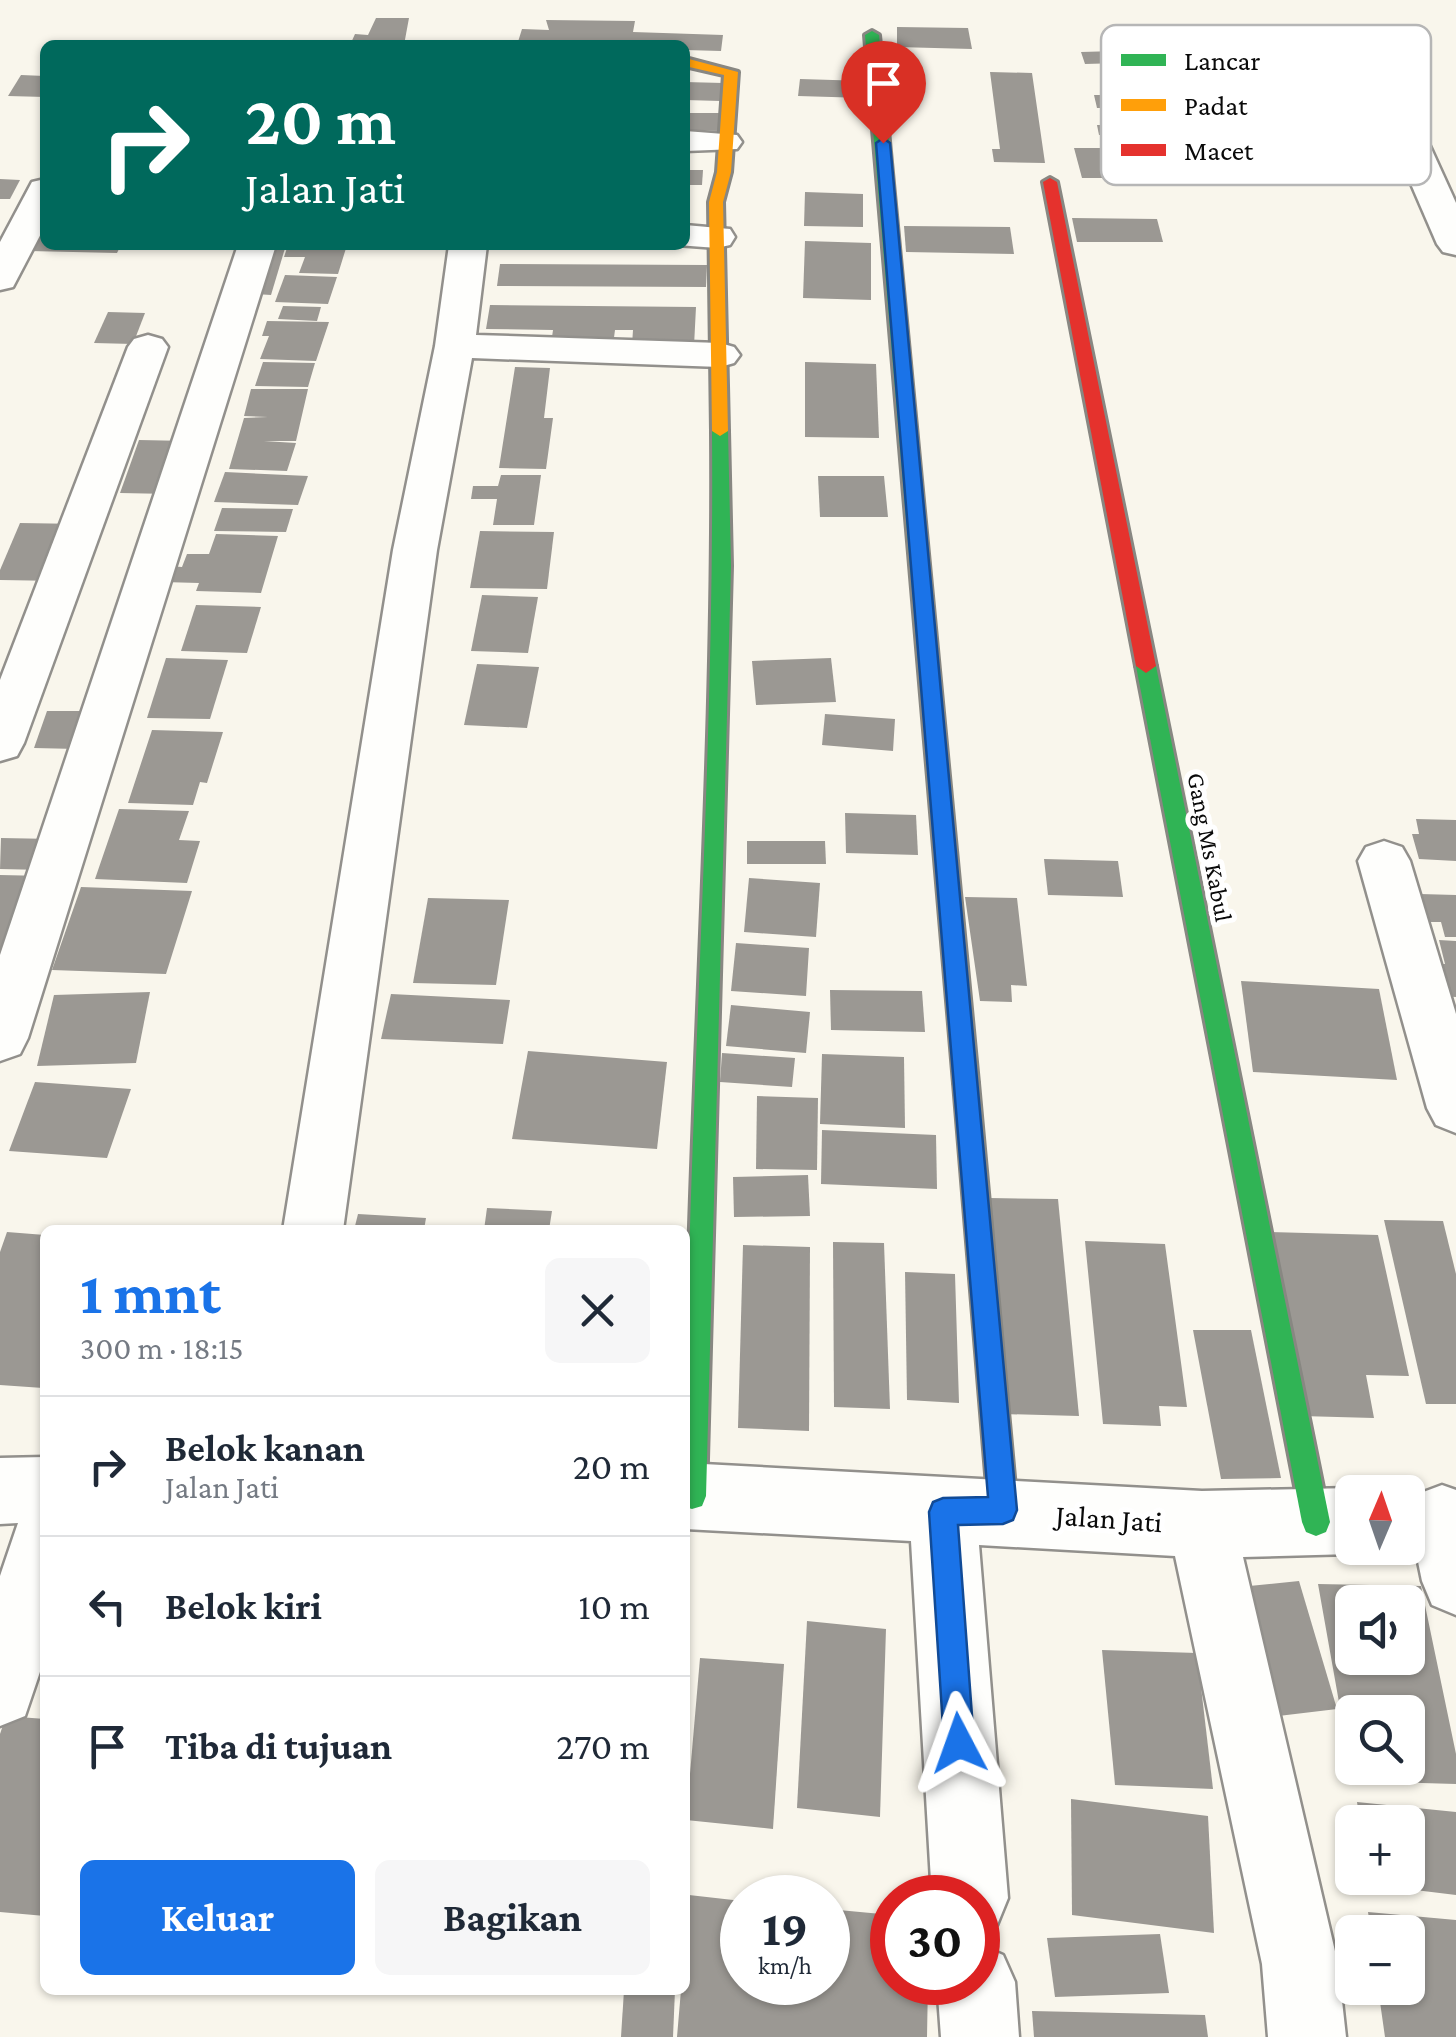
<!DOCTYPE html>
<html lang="id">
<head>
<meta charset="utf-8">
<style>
	body { margin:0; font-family:"Crimson Pro",serif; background:#f6f6f7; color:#1f2937; height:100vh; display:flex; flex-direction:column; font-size:38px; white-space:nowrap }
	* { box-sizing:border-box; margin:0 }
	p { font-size:32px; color:#747a83 }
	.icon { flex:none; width:55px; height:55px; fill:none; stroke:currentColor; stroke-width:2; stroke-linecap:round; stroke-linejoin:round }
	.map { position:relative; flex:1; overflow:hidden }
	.drawer { position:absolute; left:40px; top:1225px; width:650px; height:770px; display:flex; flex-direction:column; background:#fff; border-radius:15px; box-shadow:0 2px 8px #0004 }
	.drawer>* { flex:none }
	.hud { position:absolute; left:40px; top:40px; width:650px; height:210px; border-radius:15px; box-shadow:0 2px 8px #0004; background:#00695c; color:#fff; overflow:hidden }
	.needle { width:65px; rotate:2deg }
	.fabs { position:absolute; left:1335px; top:1475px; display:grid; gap:20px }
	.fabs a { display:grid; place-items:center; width:90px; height:90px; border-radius:15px; background:#fff; box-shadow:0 2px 8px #0004; font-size:50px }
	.speed { position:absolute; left:720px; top:1875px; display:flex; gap:20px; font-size:50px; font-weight:700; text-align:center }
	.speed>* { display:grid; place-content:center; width:130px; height:130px; border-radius:50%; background:#fff; box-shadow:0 2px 8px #0004; line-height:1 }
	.speed small { font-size:25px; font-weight:400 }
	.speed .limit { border:15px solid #d22; background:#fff; color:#111 }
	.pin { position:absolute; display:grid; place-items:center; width:85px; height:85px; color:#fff; margin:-102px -42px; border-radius:50% 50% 50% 0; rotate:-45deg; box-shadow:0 0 10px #0007 }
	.pin .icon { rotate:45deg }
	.me { position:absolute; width:110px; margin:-55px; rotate:356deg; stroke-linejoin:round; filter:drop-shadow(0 0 8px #0008) }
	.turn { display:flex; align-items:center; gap:35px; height:210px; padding:0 40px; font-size:45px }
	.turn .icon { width:130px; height:130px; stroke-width:2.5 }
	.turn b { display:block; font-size:70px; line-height:85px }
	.round { display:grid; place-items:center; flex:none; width:105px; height:105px; border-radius:15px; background:#f6f6f7 }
	.headline { display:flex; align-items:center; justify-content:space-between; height:170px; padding:0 40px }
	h1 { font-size:60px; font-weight:700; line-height:75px; color:#1a73e8 }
	.button { display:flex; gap:20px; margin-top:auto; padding:20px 40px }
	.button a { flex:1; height:115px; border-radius:15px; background:#1a73e8; color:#fff; font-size:40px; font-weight:700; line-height:115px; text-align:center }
	.button a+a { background:#f6f6f7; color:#1f2937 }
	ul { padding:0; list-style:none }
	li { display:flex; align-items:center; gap:30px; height:140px; padding:0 40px; border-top:2px solid #e0e1e3 }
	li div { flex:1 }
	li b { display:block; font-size:38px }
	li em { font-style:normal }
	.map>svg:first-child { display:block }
	.building { fill:#9b9893; fill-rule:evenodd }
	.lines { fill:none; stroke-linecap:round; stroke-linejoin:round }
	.street-casing { stroke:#92908c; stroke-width:5 }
	.fast-casing { stroke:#888782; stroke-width:6 }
	.slow-casing { stroke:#888782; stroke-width:6 }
	.jam-casing { stroke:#888782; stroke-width:6 }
	.street { fill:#fefefc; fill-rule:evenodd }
	.fast { fill:#30b455; fill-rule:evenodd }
	.slow { fill:#ff9f0a; fill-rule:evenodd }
	.jam { fill:#e5322d; fill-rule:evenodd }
	.route { fill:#1a73e8; stroke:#114b97; stroke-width:2.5 }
	.labels { text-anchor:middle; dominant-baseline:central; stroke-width:10; stroke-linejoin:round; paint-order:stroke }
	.street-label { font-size:25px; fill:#0a0a0a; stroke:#fff }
	.near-street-label { font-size:30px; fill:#0a0a0a; stroke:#fff }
	.key { fill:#fff; stroke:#b6b6b6; stroke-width:2.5 }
	.key-label { font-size:28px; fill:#0a0a0a }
</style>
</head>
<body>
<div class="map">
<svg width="1456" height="2037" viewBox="0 0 1456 2037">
	<rect width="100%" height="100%" fill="#f9f6ec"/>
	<!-- building -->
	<g class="building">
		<path d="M376,18H409L404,45H350L355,34L368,35Z"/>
		<path d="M546,20L635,21L633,32L723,35L721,51L685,50V45H517L522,29L549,30Z"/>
		<path d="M897,27L968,28L972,49L897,47Z"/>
		<path d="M1116,51L1120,63L1085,64L1081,52Z"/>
		<path d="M990,72L1032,73L1045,163L994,162L992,149H1000Z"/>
		<path d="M21,75L45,76V97L8,96Z"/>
		<path d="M800,79L866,81L865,98L798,96Z"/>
		<path d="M685,82L723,83L721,101L685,100Z"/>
		<path d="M1094,95H1125L1129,108H1097Z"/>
		<path d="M685,113H719V131L685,130Z"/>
		<path d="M1097,125H1127L1130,136L1099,135Z"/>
		<path d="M1074,148H1134L1142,178H1082Z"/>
		<path d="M685,170H703L702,185H685Z"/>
		<path d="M0,179L20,180L10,199H0Z"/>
		<path d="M805,192L863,194V227L804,226Z"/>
		<path d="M1072,218L1157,219L1163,242H1077Z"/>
		<path d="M904,226L1010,227L1014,254L906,252Z"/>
		<path d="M42,228H45V245H121L117,253L29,251Z"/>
		<path d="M805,241L871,243V300L803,298Z"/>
		<path d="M270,245H286L271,295L255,294Z"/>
		<path d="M288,245H347L338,274L299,273L305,257H284Z"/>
		<path d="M500,264L707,265L706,287L497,286Z"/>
		<path d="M285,275L337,277L328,304L275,302Z"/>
		<path d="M490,305L696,307L694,346L632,345L633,330H615L613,345L551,344L553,330L486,329Z"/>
		<path d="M283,306L321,307L317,321L278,319Z"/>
		<path d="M108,312L145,313L133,344L94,343Z"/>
		<path d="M267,321L329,322L316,361L260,359L269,336H262Z"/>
		<path d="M263,362L315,363L308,387L255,386Z"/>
		<path d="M805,362L876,364L879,438L805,437Z"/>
		<path d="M515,367L550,368L544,418H553L546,469L499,468Z"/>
		<path d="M251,389H308L296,441H264L296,443L287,471L229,469L244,418L268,417L244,416Z"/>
		<path d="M139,440L188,441L170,494L120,493Z"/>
		<path d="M225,472L308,476L298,505L214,502Z"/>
		<path d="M501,475H541L534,525H493L497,499H471L473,486H498Z"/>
		<path d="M818,476H884L888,517H820Z"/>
		<path d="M222,508L293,509L286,532L214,531Z"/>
		<path d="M20,523L82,524L60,581L0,580V570Z"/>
		<path d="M480,531L554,532L547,589L470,588Z"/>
		<path d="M216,534L278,536L261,593L196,591L199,583L163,582L169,566L182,567L187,554H209Z"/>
		<path d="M482,595L538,597L528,653L471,651Z"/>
		<path d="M196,605L261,607L247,653L181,651Z"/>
		<path d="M166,658L228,660L210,719L147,718Z"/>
		<path d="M831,658L836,702L756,705L752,661Z"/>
		<path d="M477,664L539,667L527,728L464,725Z"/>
		<path d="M47,711H89L77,749L34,748Z"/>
		<path d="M825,714L895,719L893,751L822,745Z"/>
		<path d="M152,730L223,732L207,783L200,782L193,805L128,803Z"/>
		<path d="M119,809L189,811L179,840L200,841L187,883L95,879Z"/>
		<path d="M845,813L916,815L918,855L846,853Z"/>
		<path d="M1416,819L1456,820V861L1419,859L1412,834H1419Z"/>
		<path d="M1,838L54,839L44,870L0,869Z"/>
		<path d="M747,841H825L826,864H747Z"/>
		<path d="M1044,859L1118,861L1123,897L1048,895Z"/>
		<path d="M0,875L46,876L0,987Z"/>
		<path d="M749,878L820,883L816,937L744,932Z"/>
		<path d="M81,887L192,891L166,974L52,970Z"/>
		<path d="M1420,894L1456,895V937H1445L1441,922H1427Z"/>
		<path d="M965,897L1017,898L1027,986L1011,985L1012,1002L980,1001Z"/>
		<path d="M428,898L509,900L496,985L413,983Z"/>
		<path d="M1439,940L1456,941V997L1437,996L1431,964H1445Z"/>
		<path d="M736,943L809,948L806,996L731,991Z"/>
		<path d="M1241,981L1379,989L1397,1080L1253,1072Z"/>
		<path d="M830,990L922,991L925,1032L831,1030Z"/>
		<path d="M150,992L136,1063L37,1066L54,995Z"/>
		<path d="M391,994L510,1000L503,1044L381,1039Z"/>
		<path d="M731,1005L810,1012L806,1053L726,1046Z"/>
		<path d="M528,1051L667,1062L657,1149L512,1139Z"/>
		<path d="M722,1053L795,1058L792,1087L720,1082Z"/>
		<path d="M822,1054L904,1057L905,1128L820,1124Z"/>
		<path d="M35,1082L131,1089L107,1158L9,1151Z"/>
		<path d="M757,1096L818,1098L817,1170L756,1169Z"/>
		<path d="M822,1130L936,1135L937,1189L821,1184Z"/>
		<path d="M808,1175L810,1216L734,1217L733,1177Z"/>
		<path d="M989,1198L1058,1199L1079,1416L1003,1414Z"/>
		<path d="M487,1208L552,1211L549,1230H484Z"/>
		<path d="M358,1214L426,1218L424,1230H354Z"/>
		<path d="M1384,1220L1443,1221L1456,1274V1404H1426Z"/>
		<path d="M7,1232L45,1235L43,1388L0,1385V1252Z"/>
		<path d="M1268,1232L1378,1235L1409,1376L1366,1375L1374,1418L1301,1416Z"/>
		<path d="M1085,1241L1165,1244L1187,1407L1159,1406L1161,1426L1103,1424Z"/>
		<path d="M833,1242L884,1243L890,1409L834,1407Z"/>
		<path d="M743,1245L810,1247L809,1431L738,1428Z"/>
		<path d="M905,1272L955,1274L959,1403L907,1400Z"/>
		<path d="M1193,1330H1251L1281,1478L1221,1479Z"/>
		<path d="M1299,1581L1337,1709L1254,1719L1219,1589Z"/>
		<path d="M1318,1584L1421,1586L1456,1754V1784L1353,1781ZM1352,1602H1408V1658H1352ZM1352,1712H1408V1768H1352Z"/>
		<path d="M807,1621L886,1629L880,1817L797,1808Z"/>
		<path d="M1102,1650L1197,1653L1213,1789L1115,1785Z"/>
		<path d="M700,1658L784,1664L773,1829L686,1820Z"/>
		<path d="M6,1716L45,1719V1916L0,1912V1734Z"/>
		<path d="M1071,1799L1208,1816L1214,1933L1072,1915Z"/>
		<path d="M1357,1802L1456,1812V1895L1366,1884V1878H1408V1822H1360Z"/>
		<path d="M689,1895L742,1901V1982H828V1909L892,1915V1982H928L927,2037H677L681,1990H685Z"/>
		<path d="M1368,1912L1456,1920V2037H1385L1378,1988H1408V1932H1371Z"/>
		<path d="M1160,1934L1169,1993L1055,1997L1047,1938Z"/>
		<path d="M624,1990H675L673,2037H621Z"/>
		<path d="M1032,2011L1205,2015L1208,2037H1034Z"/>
	</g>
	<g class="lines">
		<!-- street casing -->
		<g class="street-casing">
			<g id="street">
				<path d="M1387,79L1399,82L1404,89L1456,203V255L1443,252L1437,244L1370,89L1375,82Z"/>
				<path d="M685,131L737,135L742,142L737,149L685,151Z"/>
				<path d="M45,179V226L13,287L0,290V242L32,182Z"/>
				<path d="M685,225L730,229L735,237L730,245L717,248L677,245H685Z"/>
				<path d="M238,245H276L28,1038L20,1054L0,1061V955Z"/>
				<path d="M449,245H487L476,335L720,343L734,347L740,355L734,363L720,367L472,358L437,550L343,1230H283L393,550L435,346Z"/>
				<path d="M148,335L162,339L168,347L24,743L17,756L0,761V680L128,347L134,339Z"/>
				<path d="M1384,841L1402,847L1410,861L1456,1014V1133L1436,1125L1427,1108L1358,861L1366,847Z"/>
				<path d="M45,1457V1657L25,1716L0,1726V1576L18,1523L0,1524V1458Z"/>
				<path d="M685,1463L1202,1491L1352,1488L1364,1492H1352V1548H1369L1352,1554L1243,1557L1338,1964L1346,2037H1268L1262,1964L1175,1556L979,1545L1008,1898L997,1925L978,1933V1898H932L911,1541L685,1529Z"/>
				<path d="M1442,1485L1456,1490V1615L1432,1605L1422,1581L1409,1518L1418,1494Z"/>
				<path d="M978,1944L1003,1955L1015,1982L1019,2037H941L937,1982H978Z"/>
			</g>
		</g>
		<!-- fast casing -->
		<g class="fast-casing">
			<g id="fast">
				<path d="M872,31L879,35L978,1083L974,1090L966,1093L958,1090L954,1083L865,35Z"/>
				<path d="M720,426L728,431L731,566L706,1496L702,1506L692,1509L685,1507C685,1148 715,790 712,431Z"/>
				<path d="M1146,659L1156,666L1330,1522L1326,1532L1316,1536L1306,1532L1302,1522L1136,666Z"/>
			</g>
		</g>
		<!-- slow casing -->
		<g class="slow-casing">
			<g id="slow">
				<path d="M685,58L738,72L731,172L723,202L728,431L720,436L712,431L709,202L717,172L724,75L685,66Z"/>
				<path d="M966,1073L974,1076L978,1083L1017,1510L1013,1520L1003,1524L993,1520L989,1510L954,1083L958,1076Z"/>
			</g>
		</g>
		<!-- jam casing -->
		<g class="jam-casing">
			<path id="jam" d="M1050,178L1057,182L1156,666L1146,673L1136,666L1043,182Z"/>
		</g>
		<!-- street -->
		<use href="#street" class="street"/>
		<!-- fast -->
		<use href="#fast" class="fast"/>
		<!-- slow -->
		<use href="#slow" class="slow"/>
		<!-- jam -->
		<use href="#jam" class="jam"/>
	</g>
	<!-- route -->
	<path class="route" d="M883,138L890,143L1017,1510L1013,1520L1003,1524L958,1525L974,1743L970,1754L959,1758L949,1754L944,1743L929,1512L933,1502L943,1498L988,1497L876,143Z"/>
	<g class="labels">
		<!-- street labels -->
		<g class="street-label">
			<text transform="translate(1210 847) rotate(79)">Gang Ms Kabul</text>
		</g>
		<!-- near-street labels -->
		<g class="near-street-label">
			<text transform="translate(1109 1518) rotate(4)">Jalan Jati</text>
		</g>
	</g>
	<!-- legend -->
	<rect x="1101" y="25" width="330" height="160" rx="15" class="key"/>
	<rect x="1121" y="54" width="45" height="12" fill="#30b455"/>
	<rect x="1121" y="99" width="45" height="12" fill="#ff9f0a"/>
	<rect x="1121" y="144" width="45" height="12" fill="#e5322d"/>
	<g class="key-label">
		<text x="1184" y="70">Lancar</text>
		<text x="1184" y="115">Padat</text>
		<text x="1184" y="160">Macet</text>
	</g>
</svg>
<div class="fabs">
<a><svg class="needle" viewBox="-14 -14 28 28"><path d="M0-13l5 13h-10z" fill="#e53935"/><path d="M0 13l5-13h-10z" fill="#747a83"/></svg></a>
<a><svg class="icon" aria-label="sound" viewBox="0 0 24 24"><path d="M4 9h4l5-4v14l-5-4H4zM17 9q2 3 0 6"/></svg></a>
<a><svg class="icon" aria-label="search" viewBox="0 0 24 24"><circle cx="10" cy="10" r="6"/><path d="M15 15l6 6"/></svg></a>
<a>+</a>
<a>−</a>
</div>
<div class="speed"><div>19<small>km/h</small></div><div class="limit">30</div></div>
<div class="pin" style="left:883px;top:143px;background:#d93025"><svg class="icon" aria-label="arrive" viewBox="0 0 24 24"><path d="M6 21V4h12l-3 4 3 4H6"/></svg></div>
<svg class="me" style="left:959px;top:1743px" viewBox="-20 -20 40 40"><path d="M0-17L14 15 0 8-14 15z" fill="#1a73e8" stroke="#fff" stroke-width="4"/></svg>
<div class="hud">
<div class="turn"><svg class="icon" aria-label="right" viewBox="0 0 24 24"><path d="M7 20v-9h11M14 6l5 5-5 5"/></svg><div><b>20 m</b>Jalan Jati</div></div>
</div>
<section class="drawer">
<div class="headline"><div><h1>1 mnt</h1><p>300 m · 18:15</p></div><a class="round"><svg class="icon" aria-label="close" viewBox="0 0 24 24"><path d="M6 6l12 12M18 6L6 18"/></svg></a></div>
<ul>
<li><svg class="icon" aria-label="right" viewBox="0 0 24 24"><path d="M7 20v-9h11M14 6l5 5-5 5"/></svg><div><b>Belok kanan</b><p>Jalan Jati</p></div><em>20 m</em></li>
<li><svg class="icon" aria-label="left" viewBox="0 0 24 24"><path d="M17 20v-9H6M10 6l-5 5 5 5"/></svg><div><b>Belok kiri</b></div><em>10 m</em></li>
<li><svg class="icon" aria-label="arrive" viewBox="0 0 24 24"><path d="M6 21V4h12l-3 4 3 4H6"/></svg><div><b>Tiba di tujuan</b></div><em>270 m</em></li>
</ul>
<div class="button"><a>Keluar</a><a>Bagikan</a></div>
</section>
</div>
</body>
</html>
